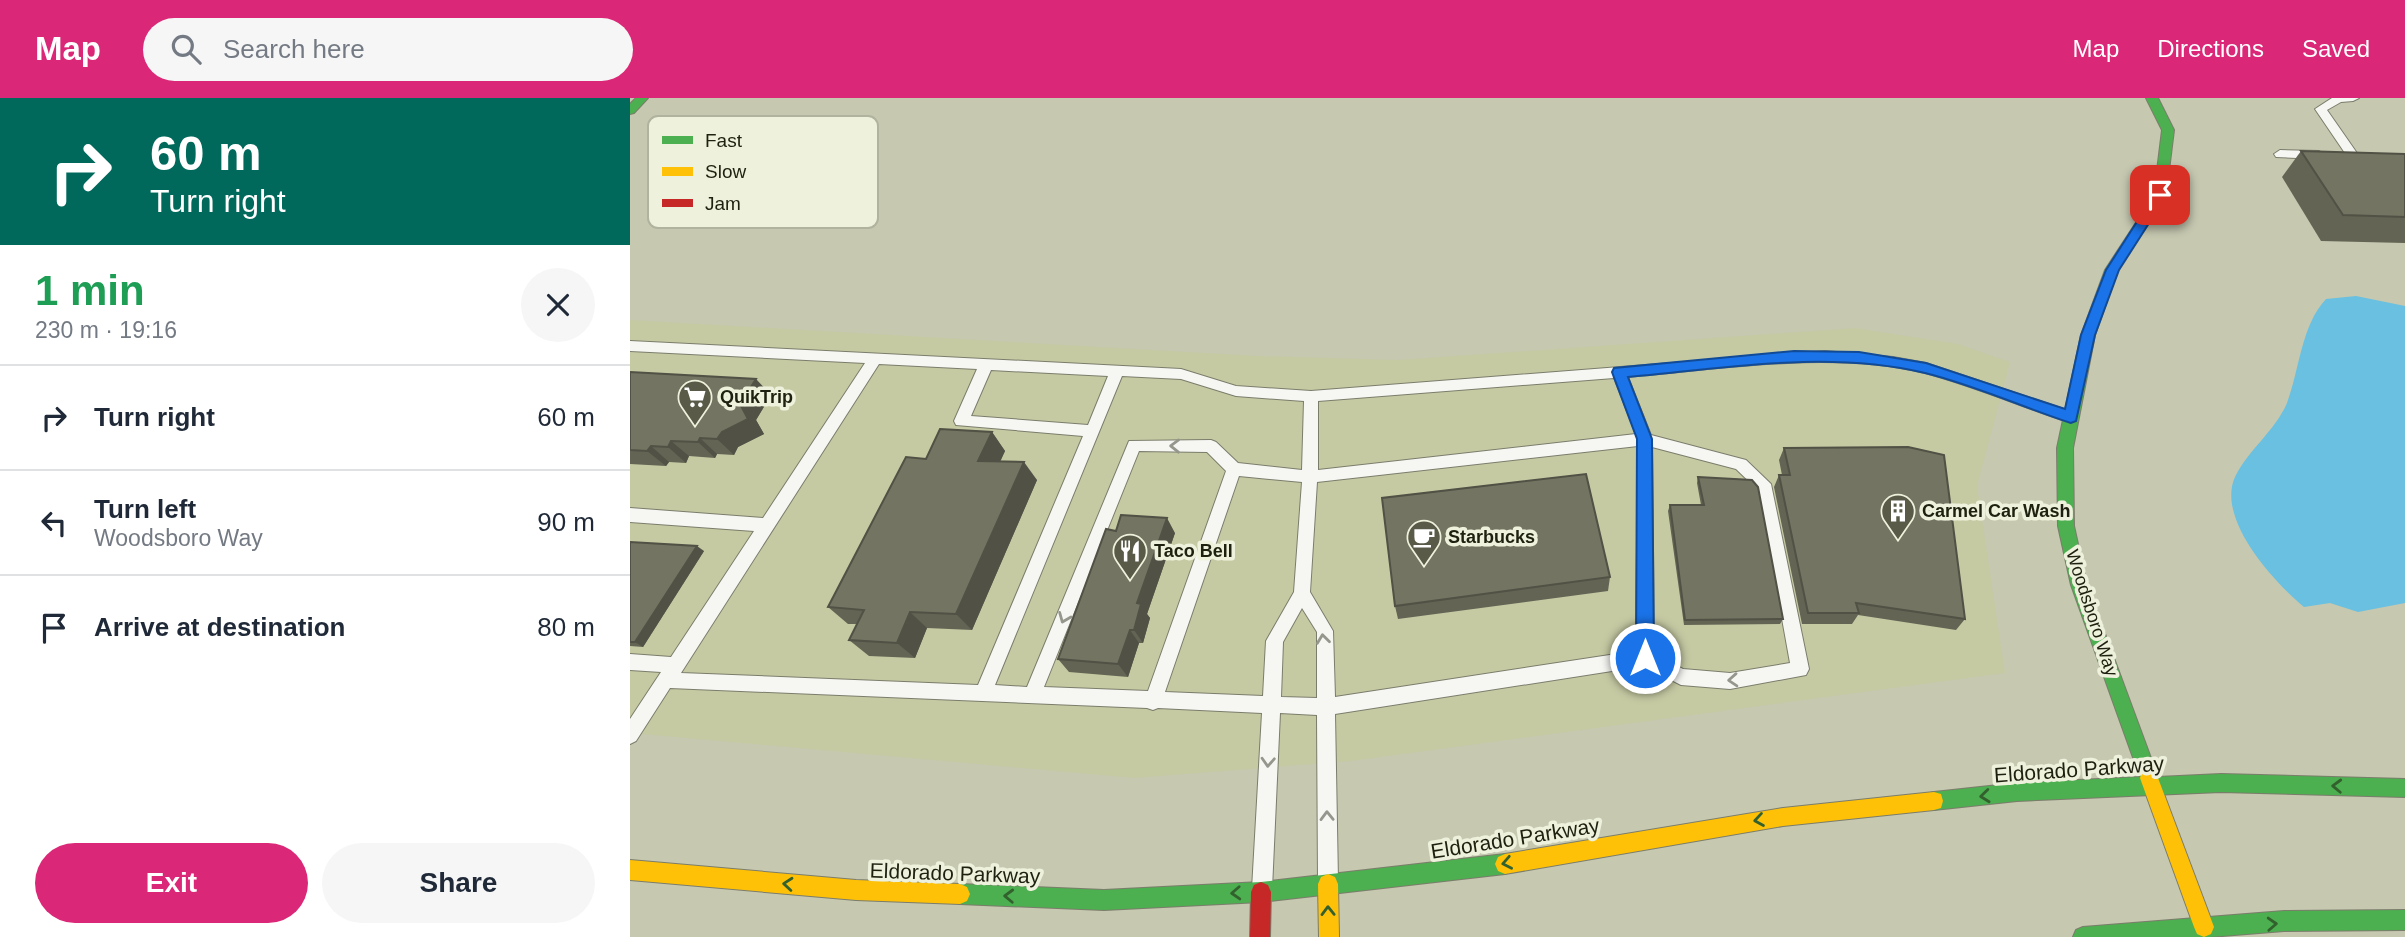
<!DOCTYPE html>
<html lang="en">
<head>
<meta charset="utf-8">
<style>
	body { margin:0; font-family:Helvetica,sans-serif; background:#f6f6f7; color:#1f2937; height:100vh; display:flex; flex-direction:column; font-size:26px; white-space:nowrap }
	* { box-sizing:border-box; margin:0 }
	p { font-size:23px; color:#747a83 }
	.icon { flex:none; width:38px; height:38px; fill:none; stroke:currentColor; stroke-width:2; stroke-linecap:round; stroke-linejoin:round }
	.map { position:relative; flex:1; overflow:hidden }
	.drawer { display:flex; flex-direction:column; background:#fff; width:630px }
	.drawer>* { flex:none }
	.hud { background:#00695c; color:#fff; overflow:hidden }
	.pin { position:absolute; display:grid; place-items:center; width:60px; height:60px; color:#fff; margin:-30px; border-radius:14px; box-shadow:0 4px 10px #0006 }
	.me { position:absolute; width:77px; margin:-38px; rotate:0deg; stroke-linejoin:round; filter:drop-shadow(0 0 5px #0008) }
	.turn { display:flex; align-items:center; gap:24px; height:147px; padding:0 35px; font-size:32px }
	.turn .icon { width:91px; height:91px; stroke-width:2.5 }
	.turn b { display:block; font-size:49px; line-height:60px }
	.round { display:grid; place-items:center; flex:none; width:74px; height:74px; border-radius:37px; background:#f6f6f7 }
	.headline { display:flex; align-items:center; justify-content:space-between; height:119px; padding:0 35px }
	h1 { font-size:42px; font-weight:700; line-height:52px; color:#1e9e55 }
	.primary-button { display:flex; gap:14px; margin-top:auto; padding:14px 35px }
	.primary-button a { flex:1; height:80px; border-radius:42px; background:#db2777; color:#fff; font-size:28px; font-weight:700; line-height:80px; text-align:center }
	.primary-button a+a { background:#f6f6f7; color:#1f2937 }
	ul { padding:0; list-style:none }
	li { display:flex; align-items:center; gap:21px; height:105px; padding:0 35px; border-top:2px solid #e0e1e3 }
	li div { flex:1 }
	li b { display:block; font-size:26px }
	li em { font-style:normal }
	header { display:flex; align-items:center; gap:42px; box-sizing:border-box; height:98px; padding:0 35px; background:#db2777; color:#fff }
	header strong { font-size:33px }
	nav { display:flex; gap:38px; margin-inline-start:auto; font-size:24px }
	.search { width:490px; height:63px; background:#f6f6f7; display:flex; align-items:center; gap:18px; box-sizing:border-box; padding:0 24px; border-radius:38px; color:#747a83; font-size:26px }
	main { display:flex; flex:1; min-height:0 }
	.map>svg:first-child { display:block }
	.built { fill:#c6caa3 }
	.water { fill:#69c0e0 }
	.lines { fill:none; stroke-linecap:round; stroke-linejoin:round }
	.lane-casing { stroke:#7b7d6b; stroke-width:2 }
	.fast-casing { stroke:#7b7d6b; stroke-width:2 }
	.slow-casing { stroke:#7b7d6b; stroke-width:2 }
	.jam-casing { stroke:#7b7d6b; stroke-width:2 }
	.lane { fill:#f6f7f3; fill-rule:evenodd }
	.fast { fill:#4caf50; fill-rule:evenodd }
	.slow { fill:#ffc107; fill-rule:evenodd }
	.jam { fill:#c62828; fill-rule:evenodd }
	.wall { fill:#646454 }
	.shaded-wall { fill:#515145 }
	.building { fill:#747462; stroke:#515145; stroke-width:2 }
	.oneway { stroke:#95978d }
	.oneway2 { stroke:#33612d }
	.route { fill:#1a73e8; stroke:#114b97; stroke-width:2 }
	.labels { text-anchor:middle; dominant-baseline:central; stroke-width:7; stroke-linejoin:round; paint-order:stroke }
	.poi-label { font-size:18px; font-weight:bold; fill:#1f2110; stroke:#eef1db; text-anchor:start }
	.street-label { font-size:18px; fill:#1f2110; stroke:#eef1db }
	.near-street-label { font-size:21px; fill:#1f2110; stroke:#eef1db }
	.key { fill:#eef1db; stroke:#b0b39e; stroke-width:2 }
	.key-label { font-size:19px; fill:#1f2110 }
</style>
</head>
<body>
<header>
<strong>Map</strong>
<div class="search"><svg class="icon" aria-label="search" viewBox="0 0 24 24"><circle cx="10" cy="10" r="6"/><path d="M15 15l6 6"/></svg>Search here</div>
<nav><a>Map</a><a>Directions</a><a>Saved</a></nav>
</header>
<main>
<section class="drawer">
<div class="hud">
<div class="turn"><svg class="icon" aria-label="right" viewBox="0 0 24 24"><path d="M7 20v-9h11M14 6l5 5-5 5"/></svg><div><b>60 m</b>Turn right</div></div>
</div>
<div class="headline"><div><h1>1 min</h1><p>230 m · 19:16</p></div><a class="round"><svg class="icon" aria-label="close" viewBox="0 0 24 24"><path d="M6 6l12 12M18 6L6 18"/></svg></a></div>
<ul>
<li><svg class="icon" aria-label="right" viewBox="0 0 24 24"><path d="M7 20v-9h11M14 6l5 5-5 5"/></svg><div><b>Turn right</b></div><em>60 m</em></li>
<li><svg class="icon" aria-label="left" viewBox="0 0 24 24"><path d="M17 20v-9H6M10 6l-5 5 5 5"/></svg><div><b>Turn left</b><p>Woodsboro Way</p></div><em>90 m</em></li>
<li><svg class="icon" aria-label="arrive" viewBox="0 0 24 24"><path d="M6 21V4h12l-3 4 3 4H6"/></svg><div><b>Arrive at destination</b></div><em>80 m</em></li>
</ul>
<div class="primary-button"><a>Exit</a><a>Share</a></div>
</section>
<div class="map">
<svg width="1775" height="839" viewBox="0 0 1775 839">
	<rect width="100%" height="100%" fill="#c6c8b0"/>
	<!-- built -->
	<path class="built" d="M0,222L628,258L767,262L1225,230L1328,246L1380,264L1347,388L1375,575L721,663L504,680L0,635Z"/>
	<!-- water -->
	<path class="water" d="M1726,198L1775,208V505L1728,514L1700,505L1674,509C1644,484 1586,421 1605,379C1618,352 1645,333 1657,305C1670,270 1671,228 1696,201Z"/>
	<g class="lines">
		<!-- lane casing -->
		<g class="lane-casing">
			<g id="lane">
				<path d="M1702,0H1729L1723,3L1711,4L1697,12L1729,58L1727,61H1719L1685,11Z"/>
				<path d="M1650,52L1689,53L1695,57L1689,61L1646,59L1644,56Z"/>
				<path d="M0,243L551,271L606,288L681,293L1195,253L1263,259L1296,265L1446,315L1448,319L1441,325C1392,309 1344,288 1295,275C1203,252 1091,271 998,279L1021,337L1116,362L1141,386L1179,571L1176,577L1100,591L1051,587L1014,568L705,616L708,783L705,790L698,793L691,790L688,783L687,617L650,615L642,791L639,798L632,801L625,798L622,791L632,615L528,610L523,612L517,610L40,590L6,643L0,646V621L31,574L0,572V556L41,559L124,433L0,424V410L133,420L235,265L0,253ZM249,266L347,271L324,323L326,327L453,338L348,587L51,575ZM361,272L478,278L458,327L341,318ZM492,278L551,281L606,298L674,303L672,372L608,365L586,344L581,342L499,343L397,589L365,587ZM984,280L1006,336L688,372V303ZM1008,348L1006,553L705,599L703,533L680,494L687,384ZM1022,349L1106,371L1129,393L1160,565L1100,575L1053,571L1024,556ZM509,353L577,354L596,373L518,593L414,589ZM609,378L672,384L664,494L636,543L633,598L535,594ZM672,510L687,534V600L651,599L653,544Z"/>
			</g>
		</g>
		<!-- fast casing -->
		<g class="fast-casing">
			<g id="fast">
				<path d="M6,0H18L4,15L0,16V6Z"/>
				<path d="M1516,0H1528L1544,32L1536,97L1488,172L1465,237L1443,350L1444,428L1457,487L1528,679L1591,676L1775,681V699L1591,694L1387,703L1304,712L1297,710L1295,703L1297,696L1304,694L1387,685L1510,679L1441,487L1428,428L1427,350L1451,237L1475,172L1524,97L1532,32Z"/>
				<path d="M875,756L882,759L885,766L882,773L875,776L631,804L474,812L330,806L323,803L320,796L323,789L330,786L474,792L631,784Z"/>
				<path d="M1775,812V832L1654,833L1580,839H1443L1446,832L1453,829L1654,813Z"/>
			</g>
		</g>
		<!-- slow casing -->
		<g class="slow-casing">
			<g id="slow">
				<path d="M1519,671L1526,674L1528,680L1584,829L1581,836L1574,839L1567,836L1564,829L1510,680L1512,674Z"/>
				<path d="M1304,694L1311,696L1313,703L1311,710L1304,712L1153,728L875,776L868,773L865,766L868,759L875,756L1153,710Z"/>
				<path d="M0,762L226,782L330,786L337,789L340,796L337,803L330,806L226,802L0,782Z"/>
				<path d="M698,776L705,779L708,786L709,839H689L688,786L691,779Z"/>
			</g>
		</g>
		<!-- jam casing -->
		<g class="jam-casing">
			<path id="jam" d="M631,784L638,787L641,794L640,839H620L621,794L624,787Z"/>
		</g>
		<!-- lane -->
		<use href="#lane" class="lane"/>
		<!-- fast -->
		<use href="#fast" class="fast"/>
		<!-- slow -->
		<use href="#slow" class="slow"/>
		<!-- jam -->
		<use href="#jam" class="jam"/>
	</g>
	<!-- wall -->
	<g class="wall">
		<path d="M1671,53L1775,56V145L1691,143L1652,79Z"/>
		<path d="M0,274L141,297L126,322L134,336L108,349L104,357L87,356L85,360L59,358L56,365L39,364L36,368L0,366Z"/>
		<path d="M362,334L375,353L370,363L407,382L342,532L297,530L285,560L239,558L219,542L227,526H218L198,509L296,361Z"/>
		<path d="M1154,350L1335,521L1326,532L1228,517L1222,526H1172L1144,389L1149,377H1152L1149,362Z"/>
		<path d="M1068,379L1153,521L1150,526L1054,527L1038,413L1040,407H1071L1067,385Z"/>
		<path d="M486,433L545,435L517,516L520,520L513,545H509L498,579L439,574L428,561Z"/>
		<path d="M0,444L74,453L13,549L0,548Z"/>
		<path d="M980,479L978,493L768,521L765,508Z"/>
	</g>
	<!-- shaded-wall -->
	<g class="shaded-wall">
		<path d="M126,281L141,297L126,322L134,336L108,349L104,357L87,341Z"/>
		<path d="M362,334L375,353L362,382L348,363Z"/>
		<path d="M70,340L87,356L85,360L68,344Z"/>
		<path d="M41,343L59,358L56,365L38,349Z"/>
		<path d="M21,348L39,364L36,368L17,353Z"/>
		<path d="M394,364L407,382L342,532L326,516Z"/>
		<path d="M537,420L545,435L517,516L520,520L513,545L504,532L507,505Z"/>
		<path d="M67,448L74,453L13,549L5,544Z"/>
		<path d="M280,514L297,530L285,560L267,545Z"/>
		<path d="M500,532L509,545L498,579L488,566Z"/>
	</g>
	<!-- building -->
	<g class="building">
		<path d="M1671,53L1775,56V119L1713,117Z"/>
		<path d="M0,274L126,281L110,306L118,321L92,334L87,341L70,340L68,344L41,343L38,349L21,348L17,353L0,352Z"/>
		<path d="M310,331L362,334L348,363L394,364L326,516L280,514L267,545L219,542L234,512L198,509L276,359L296,361Z"/>
		<path d="M1278,349L1314,357L1335,521L1226,505L1229,515H1178L1149,377H1160L1154,350Z"/>
		<path d="M956,376L980,479L765,508L752,400Z"/>
		<path d="M1068,379L1122,382L1128,389L1153,521L1055,522L1040,407H1074Z"/>
		<path d="M491,417L537,420L507,505L511,506L504,532H500L488,566L428,561L476,431L486,433Z"/>
		<path d="M0,444L67,448L5,544H0Z"/>
	</g>
	<!-- one-way arrows -->
	<defs><path id="oneway-chevron" d="M-2-3.5L2.5 0L-2 3.5" fill="none" stroke-width="1.6" stroke-linecap="round" stroke-linejoin="round" transform="scale(1.75)"/></defs>
	<g class="oneway">
		<use href="#oneway-chevron" transform="translate(545 348) rotate(-179)"/>
		<use href="#oneway-chevron" transform="translate(434 520) rotate(112)"/>
		<use href="#oneway-chevron" transform="translate(693 541) rotate(-97)"/>
		<use href="#oneway-chevron" transform="translate(1103 582) rotate(176)"/>
		<use href="#oneway-chevron" transform="translate(638 664) rotate(93)"/>
		<use href="#oneway-chevron" transform="translate(697 718) rotate(-91)"/>
	</g>
	<g class="oneway2">
		<use href="#oneway-chevron" transform="translate(1707 688) rotate(-178)"/>
		<use href="#oneway-chevron" transform="translate(1355 698) rotate(174)"/>
		<use href="#oneway-chevron" transform="translate(1129 722) rotate(171)"/>
		<use href="#oneway-chevron" transform="translate(877 765) rotate(169)"/>
		<use href="#oneway-chevron" transform="translate(158 786) rotate(-175)"/>
		<use href="#oneway-chevron" transform="translate(606 795) rotate(177)"/>
		<use href="#oneway-chevron" transform="translate(379 798) rotate(-178)"/>
		<use href="#oneway-chevron" transform="translate(698 813) rotate(-91)"/>
		<use href="#oneway-chevron" transform="translate(1642 826) rotate(-3)"/>
	</g>
	<!-- route -->
	<path class="route" d="M1530,93L1537,97L1489,172L1465,237L1446,323L1441,325C1392,309 1344,287 1295,275C1198,252 1096,270 998,279L1022,341L1024,560L1021,566L1015,568L1009,566L1006,560L1007,341L982,274L984,270L1164,253L1229,254L1296,265L1435,311L1451,237L1476,172L1526,94Z"/>
	<!-- icons -->
	<defs>
		<g id="supermarket-pin" transform="scale(1.75)"><path d="M0 17L-7.5 6A9.5 9.5 0 1 1 7.5 6Z" fill="#595b48" stroke="#eef1db"/><path d="M-6-5.5h2.5l.6 2H6L4.5 2H-2.5L-4.4-4H-6ZM-1.5 3.2a1.3 1.3 0 1 0 .1 0ZM3 3.2a1.3 1.3 0 1 0 .1 0Z" fill="#fff"/></g>
		<g id="building-pin" transform="scale(1.75)"><path d="M0 17L-7.5 6A9.5 9.5 0 1 1 7.5 6Z" fill="#595b48" stroke="#eef1db"/><path d="M-4-6H4V6H1V3H-1V6H-4ZM-2.5-4.3h1.7v1.8h-1.7ZM.8-4.3h1.7v1.8H.8ZM-2.5-1h1.7V.8h-1.7ZM.8-1h1.7V.8H.8Z" fill="#fff"/></g>
		<g id="cafe-pin" transform="scale(1.75)"><path d="M0 17L-7.5 6A9.5 9.5 0 1 1 7.5 6Z" fill="#595b48" stroke="#eef1db"/><path d="M-5.5-4.5H6V0H3Q3 3.5 0 3.5H-2.5Q-5.5 3.5-5.5 0ZM3-3.2v2h1.7v-2ZM-6 4.5H4V6H-6Z" fill="#fff"/></g>
		<g id="restaurant-pin" transform="scale(1.75)"><path d="M0 17L-7.5 6A9.5 9.5 0 1 1 7.5 6Z" fill="#595b48" stroke="#eef1db"/><path d="M-5-6h1v4h1v-4h1v4h1v-4h1v5L-1.5 .5V6h-2V.5L-5-1ZM5-6V6H3V1.5H1.5Q1.5-4 5-6Z" fill="#fff"/></g>
	</defs>
	<g fill-rule="evenodd">
		<use href="#supermarket-pin" x="65" y="299"/>
		<use href="#building-pin" x="1268" y="413"/>
		<use href="#cafe-pin" x="794" y="439"/>
		<use href="#restaurant-pin" x="500" y="453"/>
	</g>
	<g class="labels">
		<!-- poi labels -->
		<g class="poi-label">
			<text x="90" y="299">QuikTrip</text>
			<text x="1292" y="413">Carmel Car Wash</text>
			<text x="818" y="439">Starbucks</text>
			<text x="524" y="453">Taco Bell</text>
		</g>
		<!-- street labels -->
		<g class="street-label">
			<text transform="translate(1462 515) rotate(72)">Woodsboro Way</text>
		</g>
		<!-- near-street labels -->
		<g class="near-street-label">
			<text transform="translate(1449 671) rotate(-4)">Eldorado Parkway</text>
			<text transform="translate(885 740) rotate(-9)">Eldorado Parkway</text>
			<text transform="translate(325 775) rotate(2)">Eldorado Parkway</text>
		</g>
	</g>
	<!-- legend -->
	<rect x="18" y="18" width="230" height="112" rx="10" class="key"/>
	<rect x="32" y="38" width="31" height="8" fill="#4caf50"/>
	<rect x="32" y="69" width="31" height="9" fill="#ffc107"/>
	<rect x="32" y="101" width="31" height="8" fill="#c62828"/>
	<g class="key-label">
		<text x="75" y="49">Fast</text>
		<text x="75" y="80">Slow</text>
		<text x="75" y="112">Jam</text>
	</g>
</svg>
<div class="pin" style="left:1530px;top:97px;background:#d93025"><svg class="icon" aria-label="arrive" viewBox="0 0 24 24"><path d="M6 21V4h12l-3 4 3 4H6"/></svg></div>
<svg class="me" style="left:1015px;top:560px" viewBox="-20 -20 40 40"><circle r="17" fill="#1a73e8" stroke="#fff" stroke-width="3"/><path d="M0-11L8 9 0 5-8 9z" fill="#fff"/></svg>
</div>
</main>
</body>
</html>
